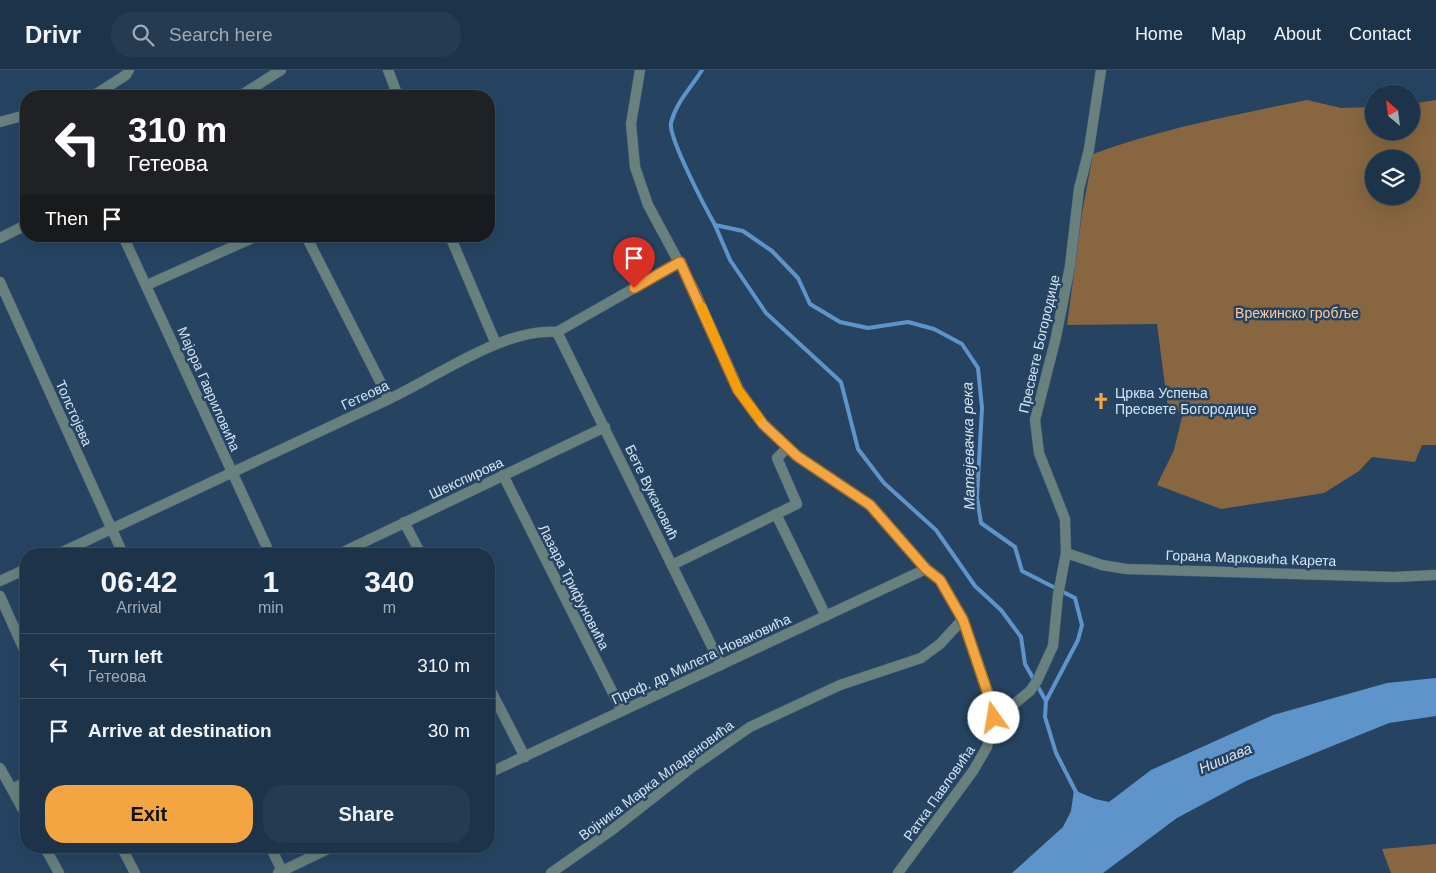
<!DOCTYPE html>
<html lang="en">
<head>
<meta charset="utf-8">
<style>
	body { margin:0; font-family:Helvetica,sans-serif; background:#253b51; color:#f1f3f6; height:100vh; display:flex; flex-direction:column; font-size:19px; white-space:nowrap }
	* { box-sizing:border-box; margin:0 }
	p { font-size:16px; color:#a0aab5 }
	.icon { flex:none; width:28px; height:28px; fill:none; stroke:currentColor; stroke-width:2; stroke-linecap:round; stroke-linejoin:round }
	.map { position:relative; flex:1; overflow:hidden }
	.panel { position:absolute; left:20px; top:478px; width:475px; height:305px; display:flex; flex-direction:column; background:#1c334a; border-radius:20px; box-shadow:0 5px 20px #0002,0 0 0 1px #3a4e62 }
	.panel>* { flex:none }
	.guide { position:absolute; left:20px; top:20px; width:475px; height:152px; border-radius:20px; box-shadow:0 5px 20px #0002,0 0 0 1px #3a4e62; background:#202124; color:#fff; overflow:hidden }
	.needle { width:32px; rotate:332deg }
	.tools { position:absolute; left:1365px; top:15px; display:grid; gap:10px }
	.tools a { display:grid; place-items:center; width:55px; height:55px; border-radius:50%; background:#1c334a; box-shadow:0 5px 20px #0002,0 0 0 1px #3a4e62; font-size:25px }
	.pin { position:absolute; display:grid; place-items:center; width:42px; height:42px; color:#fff; margin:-51px -21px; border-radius:50% 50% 50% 0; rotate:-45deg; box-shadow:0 0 5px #0007 }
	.pin .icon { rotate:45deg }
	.me { position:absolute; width:55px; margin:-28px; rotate:347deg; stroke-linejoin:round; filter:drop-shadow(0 0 4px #0008) }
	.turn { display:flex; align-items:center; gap:18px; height:105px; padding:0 25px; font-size:22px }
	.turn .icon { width:65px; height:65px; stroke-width:2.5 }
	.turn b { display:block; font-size:35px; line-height:42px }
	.then { display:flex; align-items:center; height:48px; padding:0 25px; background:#0003; gap:10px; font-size:19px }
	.eta { display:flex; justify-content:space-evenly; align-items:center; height:85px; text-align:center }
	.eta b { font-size:30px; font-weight:700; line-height:35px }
	.button { display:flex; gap:10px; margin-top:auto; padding:10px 25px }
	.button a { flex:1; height:58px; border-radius:20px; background:#f2a541; color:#111; font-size:20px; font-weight:700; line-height:58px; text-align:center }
	.button a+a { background:#253b51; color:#f1f3f6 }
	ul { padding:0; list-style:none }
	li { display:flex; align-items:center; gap:15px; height:65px; padding:0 25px; border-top:1px solid #3a4e62 }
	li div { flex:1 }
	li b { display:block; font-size:19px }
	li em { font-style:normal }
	header { display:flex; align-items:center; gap:30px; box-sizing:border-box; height:70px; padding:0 25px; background:#1c334a; border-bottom:1px solid #3a4e62 }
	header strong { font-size:24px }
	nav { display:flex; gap:28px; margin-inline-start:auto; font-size:18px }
	.search { width:350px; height:45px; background:#253b51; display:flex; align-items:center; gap:12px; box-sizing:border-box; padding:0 18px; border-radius:20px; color:#a0aab5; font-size:19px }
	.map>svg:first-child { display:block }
	.green { fill:#876640; fill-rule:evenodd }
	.water { fill:#5f94cb }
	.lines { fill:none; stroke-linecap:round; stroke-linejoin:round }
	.stream { stroke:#5f94cb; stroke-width:4 }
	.minor-casing { stroke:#45617d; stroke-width:11 }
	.minor { stroke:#68807e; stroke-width:10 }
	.route-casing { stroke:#9d6b2a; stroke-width:12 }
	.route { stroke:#f2a541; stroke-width:9 }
	.slow { stroke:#f59e0b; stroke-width:9 }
	.labels { text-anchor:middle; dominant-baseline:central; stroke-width:5; stroke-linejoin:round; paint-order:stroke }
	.park-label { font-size:14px; fill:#f7cd9e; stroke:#264462 }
	.street-label { font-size:14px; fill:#d2e3f6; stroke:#264462 }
	.poi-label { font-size:14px; fill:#d2e3f6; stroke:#264462; text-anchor:start }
	.water-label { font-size:15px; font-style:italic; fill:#d6e4f3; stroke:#264462 }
</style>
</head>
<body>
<header>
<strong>Drivr</strong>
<div class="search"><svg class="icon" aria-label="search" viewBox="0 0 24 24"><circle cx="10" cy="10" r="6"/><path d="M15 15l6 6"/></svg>Search here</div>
<nav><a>Home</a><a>Map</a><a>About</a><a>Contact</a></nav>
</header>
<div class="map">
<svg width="1436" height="803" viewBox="0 0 1436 803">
	<rect width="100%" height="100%" fill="#264462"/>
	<!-- green -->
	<g class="green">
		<path d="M1307,30L1341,38L1374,37V61H1411V34L1436,30V375H1422L1415,392L1372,387L1359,401L1324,423L1221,439L1157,415L1174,380L1183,343L1168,338L1157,254L1067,255L1082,143L1093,84C1163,58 1235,45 1307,30ZM1374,89H1411V126H1374Z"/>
		<path d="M1436,774V803H1391L1382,779Z"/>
	</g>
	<!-- water -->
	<path class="water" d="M1436,608V646L1389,653L1246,711L1177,748L1103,803H1012L1063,757L1071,741L1074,720L1095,729L1109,732L1151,700L1273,645L1387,613Z"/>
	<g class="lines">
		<!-- stream -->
		<g class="stream">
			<path d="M702,0C691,18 676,32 671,53C668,67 706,139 715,155L743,161L772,181L798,208L810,234L840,252L868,258L908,252L934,259L962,274L978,298L982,338L977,427L981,453L1015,477L1022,501L1075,528L1082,555L1078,570L1046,631L1045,647L1056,683L1077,724"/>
			<path d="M715,155L730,190L766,243L841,312L858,379L884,413L936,460L975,516L1001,540L1021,567L1025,594L1046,631"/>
		</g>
		<!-- minor casing -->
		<g class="minor-casing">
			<g id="minor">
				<path d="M388,0L398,26"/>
				<path d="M640,0L631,54L635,97L648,135L695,222L739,320L763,354L797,386L870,435L926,499L940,510L963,549L987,621L994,648L987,677L973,701L898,803"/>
				<path d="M93,26L126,5L129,0"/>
				<path d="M240,26L281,0"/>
				<path d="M0,52L26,45"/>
				<path d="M123,166L270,484"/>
				<path d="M306,166L389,329"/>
				<path d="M450,166L496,274"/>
				<path d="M0,168L26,155"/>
				<path d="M0,212L123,484"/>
				<path d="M147,215L257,166"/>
				<path d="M557,262L721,595"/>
				<path d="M503,405L622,641"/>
				<path d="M776,444L826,546"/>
				<path d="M404,452L421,484"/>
				<path d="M1066,483L1102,495L1126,499L1394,507L1436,505"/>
				<path d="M58,484C168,433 278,382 387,330C435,308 505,257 557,262L680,192"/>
				<path d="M339,484L605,357"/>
				<path d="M672,495L797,434L777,388L788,377"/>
				<path d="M0,511L26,499"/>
				<path d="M0,526L26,584"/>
				<path d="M489,617L525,687"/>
				<path d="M993,641L1013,635L1030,621L1037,611L1053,576L1058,525L1066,483L1065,449L1039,383L1035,350L1056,267L1070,196L1079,119L1089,79L1101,0"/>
				<path d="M0,698L26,745"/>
				<path d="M489,703L926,499"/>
				<path d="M12,719L26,712"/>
				<path d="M44,776L59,803"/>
				<path d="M121,776L135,803"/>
				<path d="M270,776L282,801"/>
				<path d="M278,803L334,776"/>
				<path d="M551,803L612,760L691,698L750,657L840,615L921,588L940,574L963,549"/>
			</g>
		</g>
		<!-- minor -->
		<use href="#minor" class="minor"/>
	</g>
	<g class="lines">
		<!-- route casing -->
		<g class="route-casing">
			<path id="route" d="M634,218L680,192L738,320L763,354L797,386L870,435L926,499L940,510L963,550L987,621L994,648"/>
		</g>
		<!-- route -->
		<use href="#route" class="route"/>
		<!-- slow -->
		<path class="slow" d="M702,237L738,320L758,347"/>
	</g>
	<!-- icons -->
	<defs>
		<g id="church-bare" transform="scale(1.35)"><path d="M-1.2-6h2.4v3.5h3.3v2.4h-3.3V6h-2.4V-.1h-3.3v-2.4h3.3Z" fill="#f2a541" stroke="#264462" stroke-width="2.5" paint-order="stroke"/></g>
	</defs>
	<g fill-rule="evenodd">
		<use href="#church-bare" x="1101" y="331"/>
	</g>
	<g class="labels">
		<!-- park labels -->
		<g class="park-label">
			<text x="1297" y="243">Врежинско гробље</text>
		</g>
		<!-- street labels -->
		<g class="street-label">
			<text transform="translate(1039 274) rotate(-77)">Пресвете Богородице</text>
			<text transform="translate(209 319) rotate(66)">Мајора Гавриловића</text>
			<text transform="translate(365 325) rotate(-25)">Гетеова</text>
			<text transform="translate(74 343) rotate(66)">Толстојева</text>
			<text transform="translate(466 408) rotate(-25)">Шекспирова</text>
			<text transform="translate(652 422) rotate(64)">Бете Вукановић</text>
			<text transform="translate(1251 488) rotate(2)">Горана Марковића Карета</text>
			<text transform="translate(574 517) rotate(63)">Лазара Трифуновића</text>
			<text transform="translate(701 589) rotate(-25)">Проф. др Милета Новаковића</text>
			<text transform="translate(656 710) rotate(-37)">Војника Марка Младеновића</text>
			<text transform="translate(939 723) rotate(-55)">Ратка Павловића</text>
		</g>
		<!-- poi labels -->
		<g class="poi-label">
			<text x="1115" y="323">Црква Успења<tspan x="1115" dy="16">Пресвете Богородице</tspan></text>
		</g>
		<!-- water labels -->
		<g class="water-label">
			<text transform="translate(968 376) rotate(-91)">Матејевачка река</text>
			<text transform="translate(1225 688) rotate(-23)">Нишава</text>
		</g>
	</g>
</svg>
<div class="tools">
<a><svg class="needle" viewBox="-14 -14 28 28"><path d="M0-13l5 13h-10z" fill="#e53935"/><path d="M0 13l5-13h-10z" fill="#a0aab5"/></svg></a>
<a><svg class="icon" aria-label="layers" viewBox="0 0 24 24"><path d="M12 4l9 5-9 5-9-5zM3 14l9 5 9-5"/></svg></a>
</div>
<div class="pin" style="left:634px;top:218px;background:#d93025"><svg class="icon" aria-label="arrive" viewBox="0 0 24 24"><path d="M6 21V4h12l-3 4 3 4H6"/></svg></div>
<svg class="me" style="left:994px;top:648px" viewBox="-20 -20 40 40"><circle r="19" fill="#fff"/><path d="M0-13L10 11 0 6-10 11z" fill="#f2a541"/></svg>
<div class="guide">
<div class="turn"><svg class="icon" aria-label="left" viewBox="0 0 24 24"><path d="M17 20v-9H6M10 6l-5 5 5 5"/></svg><div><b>310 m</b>Гетеова</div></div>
<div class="then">Then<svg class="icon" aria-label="arrive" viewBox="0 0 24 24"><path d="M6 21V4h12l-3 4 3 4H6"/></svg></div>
</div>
<section class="panel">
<div class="eta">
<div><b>06:42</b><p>Arrival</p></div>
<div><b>1</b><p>min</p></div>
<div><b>340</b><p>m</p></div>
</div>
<ul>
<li><svg class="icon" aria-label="left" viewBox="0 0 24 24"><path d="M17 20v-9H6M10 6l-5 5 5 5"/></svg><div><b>Turn left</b><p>Гетеова</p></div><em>310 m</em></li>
<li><svg class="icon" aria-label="arrive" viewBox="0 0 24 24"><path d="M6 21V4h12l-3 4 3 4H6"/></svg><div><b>Arrive at destination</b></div><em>30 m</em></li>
</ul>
<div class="button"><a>Exit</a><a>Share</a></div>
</section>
</div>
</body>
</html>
